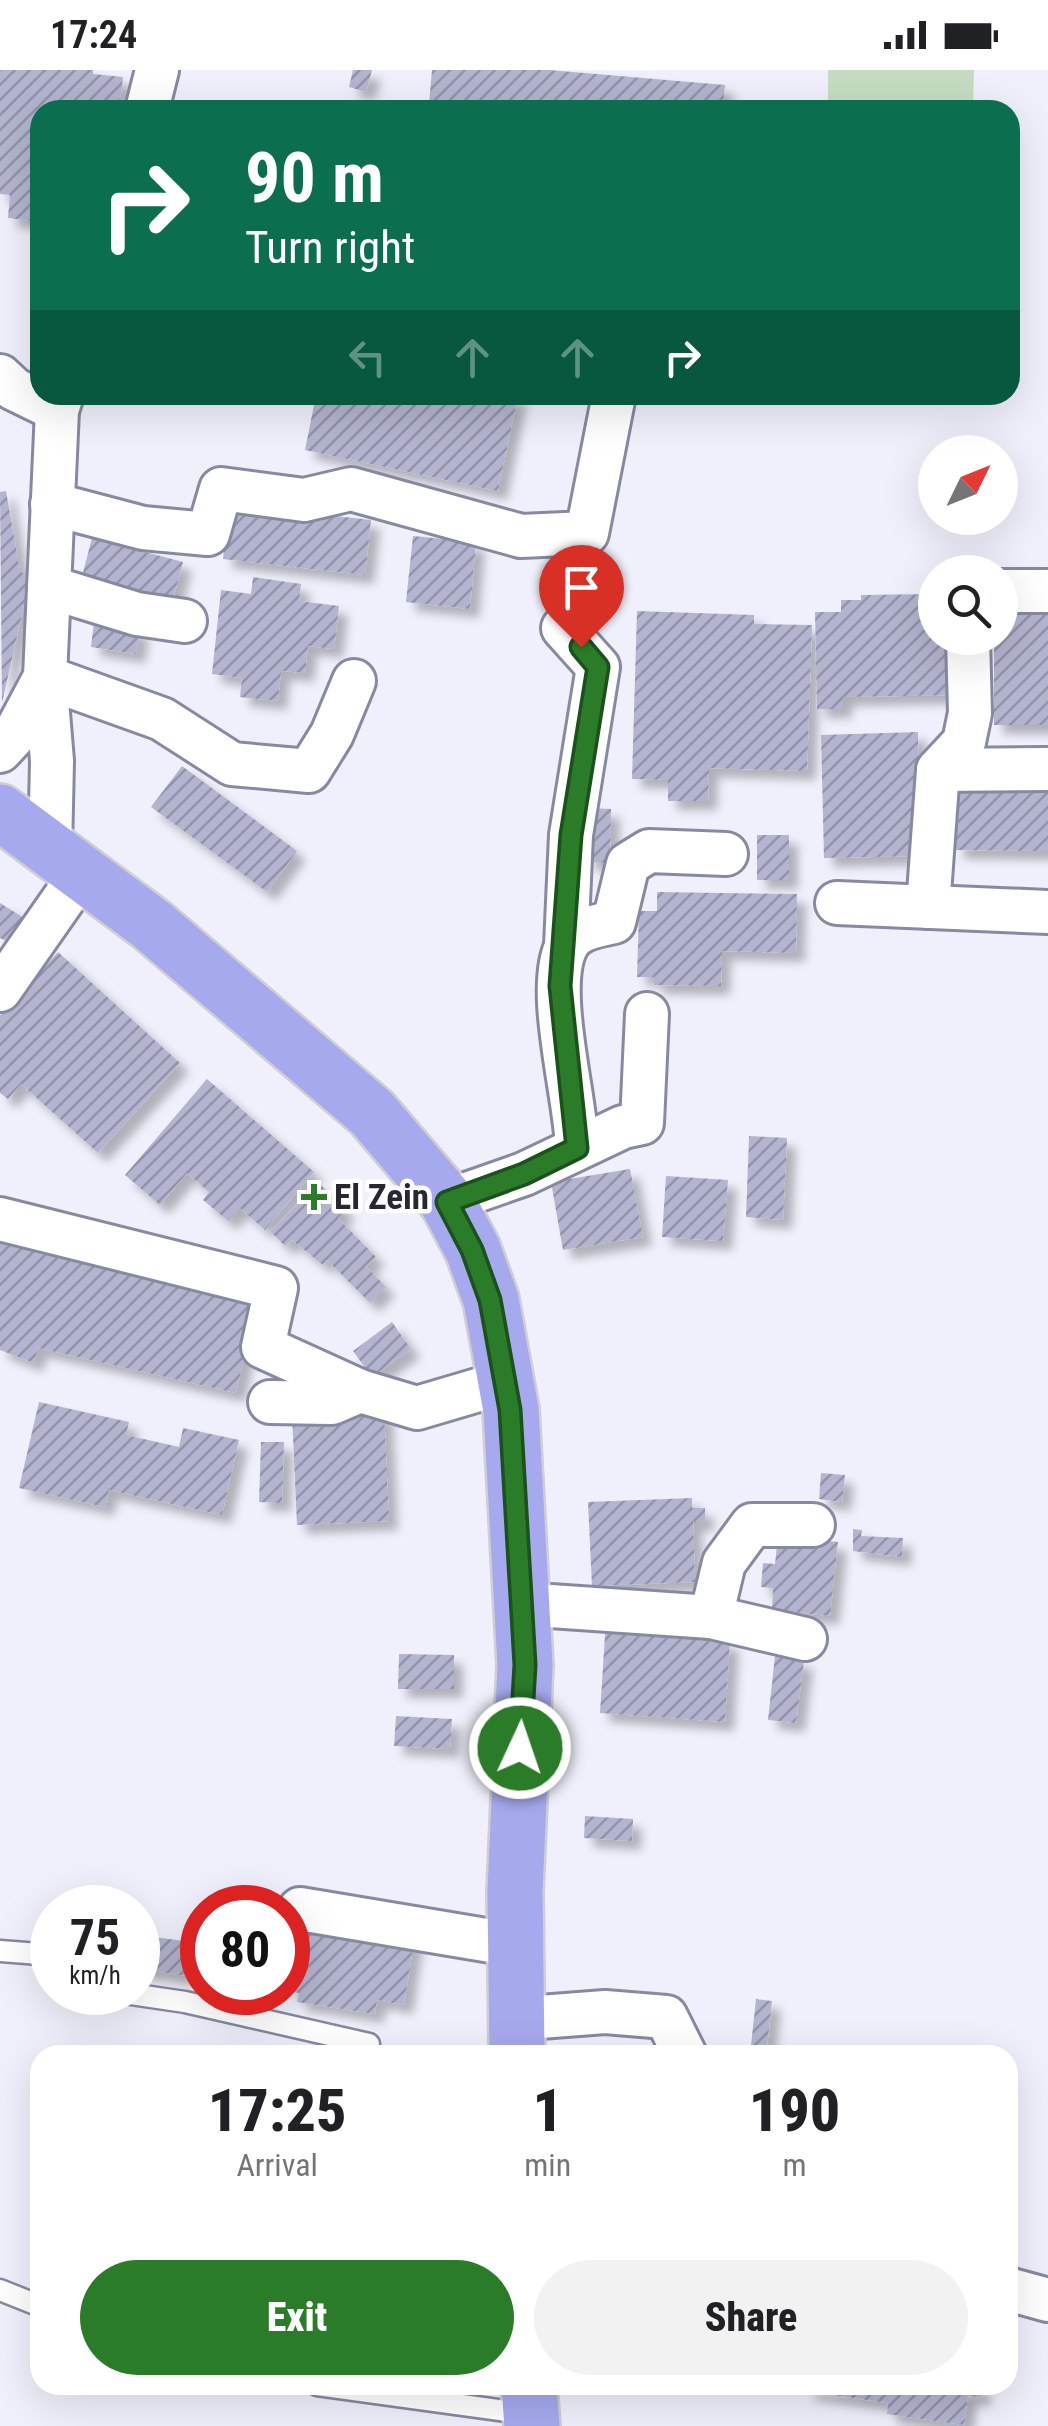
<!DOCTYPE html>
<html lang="en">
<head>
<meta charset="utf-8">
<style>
	body { margin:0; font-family:"Roboto Condensed",sans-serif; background:#f2f2f2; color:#202124; height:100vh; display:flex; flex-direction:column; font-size:38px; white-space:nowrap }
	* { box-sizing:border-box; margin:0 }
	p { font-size:32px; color:#757577 }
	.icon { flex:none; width:55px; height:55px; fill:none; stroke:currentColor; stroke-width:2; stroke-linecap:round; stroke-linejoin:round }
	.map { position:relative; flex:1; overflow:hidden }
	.details { position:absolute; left:30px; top:1975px; width:988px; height:350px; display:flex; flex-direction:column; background:#fff; border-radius:30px; box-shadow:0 10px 40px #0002 }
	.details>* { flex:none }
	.top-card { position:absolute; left:30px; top:30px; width:990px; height:305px; border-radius:30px; box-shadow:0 10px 40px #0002; background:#0b6e4f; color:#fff; overflow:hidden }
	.needle { width:65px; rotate:47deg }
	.buttons { position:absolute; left:918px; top:365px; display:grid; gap:20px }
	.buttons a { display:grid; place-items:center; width:100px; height:100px; border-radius:50%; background:#fff; box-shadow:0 10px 40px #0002; font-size:50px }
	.speed { position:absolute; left:30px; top:1815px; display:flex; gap:20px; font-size:50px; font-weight:700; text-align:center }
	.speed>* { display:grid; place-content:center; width:130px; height:130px; border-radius:50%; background:#fff; box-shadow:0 10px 40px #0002; line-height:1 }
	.speed small { font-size:25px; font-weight:400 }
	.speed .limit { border:15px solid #d22; background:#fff; color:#111 }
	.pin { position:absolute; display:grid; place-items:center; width:85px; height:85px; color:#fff; margin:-102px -42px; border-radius:50% 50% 50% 0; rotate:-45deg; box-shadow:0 0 10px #0007 }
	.pin .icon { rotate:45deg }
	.me { position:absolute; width:110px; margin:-55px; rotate:3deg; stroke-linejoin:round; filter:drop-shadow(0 0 8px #0008) }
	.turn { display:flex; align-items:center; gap:35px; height:210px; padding:0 50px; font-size:45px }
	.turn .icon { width:130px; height:130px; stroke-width:2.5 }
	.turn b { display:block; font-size:70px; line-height:85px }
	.lanes { display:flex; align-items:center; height:95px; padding:0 50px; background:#0003; justify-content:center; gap:50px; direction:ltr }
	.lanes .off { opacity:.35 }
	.eta { display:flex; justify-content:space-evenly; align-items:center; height:170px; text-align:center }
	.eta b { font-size:60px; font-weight:800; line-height:70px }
	.primary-button { display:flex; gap:20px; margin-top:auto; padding:20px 50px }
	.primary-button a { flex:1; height:115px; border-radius:60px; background:#2a7c28; color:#fff; font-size:40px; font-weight:800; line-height:115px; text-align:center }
	.primary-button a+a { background:#f2f2f2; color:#202124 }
	.status { display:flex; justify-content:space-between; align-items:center; height:70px; padding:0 50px; background:#fff; direction:ltr }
	.status svg { height:28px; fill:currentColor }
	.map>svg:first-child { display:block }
	.pitch { fill:#c5dcc2 }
	.building { fill:url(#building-hatch); filter:url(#shadow) }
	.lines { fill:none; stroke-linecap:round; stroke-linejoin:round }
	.lane-casing { stroke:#8789a2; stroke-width:25 }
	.street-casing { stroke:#8789a2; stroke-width:48 }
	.highway-casing { stroke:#cfcfd2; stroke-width:60 }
	.lane { stroke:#fff; stroke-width:20 }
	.street { stroke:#fff; stroke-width:42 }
	.highway { stroke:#a6a9ed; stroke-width:55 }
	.route-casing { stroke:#1b511a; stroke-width:25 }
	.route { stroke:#2a7c28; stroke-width:18 }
	.poi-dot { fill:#2a7c28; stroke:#fff; stroke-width:4 }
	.labels { text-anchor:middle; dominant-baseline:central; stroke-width:9; stroke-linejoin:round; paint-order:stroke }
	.poi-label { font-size:35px; font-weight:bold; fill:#272732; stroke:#fff; text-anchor:start }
</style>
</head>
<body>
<div class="status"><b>17:24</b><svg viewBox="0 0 49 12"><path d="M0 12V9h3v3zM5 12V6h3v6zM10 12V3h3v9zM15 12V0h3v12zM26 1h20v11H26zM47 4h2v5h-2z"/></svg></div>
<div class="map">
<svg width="1048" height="2356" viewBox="0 0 1048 2356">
	<defs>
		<pattern id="building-hatch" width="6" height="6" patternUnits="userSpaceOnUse" patternTransform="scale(2.5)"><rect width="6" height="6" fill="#b3b5d0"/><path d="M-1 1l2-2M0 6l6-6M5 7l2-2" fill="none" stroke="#9293a9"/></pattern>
		<filter id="shadow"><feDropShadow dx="9" dy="9" stdDeviation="5" flood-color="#0004"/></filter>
	</defs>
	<rect width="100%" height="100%" fill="#eff0fb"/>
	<!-- pitch -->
	<path class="pitch" d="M828,0H974L973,40H828Z"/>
	<!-- building -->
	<g class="building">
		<path d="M0,0H93V4L123,7L119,40H40V152L8,148L10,125L0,124Z"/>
		<path d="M353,0H372L366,22L349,17Z"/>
		<path d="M432,0H549L725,15L723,40H503L429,34Z"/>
		<path d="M316,325H518L498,421L305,380Z"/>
		<path d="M6,421L20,501L30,508L2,633L0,422Z"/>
		<path d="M229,434L371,450L365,505L223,489Z"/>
		<path d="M413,466L476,472L470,539L406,532Z"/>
		<path d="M92,468L183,492L171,537L80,514Z"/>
		<path d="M253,507L301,514L299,531L339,536L334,579L308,576L305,603L281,601L278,631L240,627L242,608L212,604L221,520L251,524Z"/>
		<path d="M935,524V568H958L959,625L843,627V639H817L815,542H841V530H861V525Z"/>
		<path d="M1002,526L1048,530V655H994V573L989,574V568H1000Z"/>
		<path d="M637,541L754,545V554L812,555L807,701L709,698L708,731H668V710L632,709Z"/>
		<path d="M94,552L140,559L136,584L91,577Z"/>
		<path d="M918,662L921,786L824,788L821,665Z"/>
		<path d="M182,696L297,781L267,822L151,737Z"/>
		<path d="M1048,713V781L955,780V718Z"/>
		<path d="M587,738L611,739L610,793L586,792Z"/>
		<rect x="757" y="765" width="32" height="45"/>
		<path d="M657,822L797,824L796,883L722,881L721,916L654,915V907H637L639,841H657Z"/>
		<path d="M0,833L24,848L12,874L0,868Z"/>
		<path d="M58,882L180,993L98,1083L21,1014L8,1029L0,1023V946Z"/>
		<path d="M207,1009L314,1102L265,1160L240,1138L228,1151L203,1130L209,1122L187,1103L160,1135L125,1105Z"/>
		<path d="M749,1066L787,1068L783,1150L746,1147Z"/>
		<path d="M630,1099L643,1167L563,1180L551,1112Z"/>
		<path d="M666,1106L728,1110L723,1171L662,1167Z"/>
		<path d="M319,1113L346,1140L338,1148L376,1187L366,1196L386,1217L370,1233L327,1190L323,1195L292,1170L285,1176L270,1161Z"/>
		<path d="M0,1168L258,1226L236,1323L38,1278L34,1293L0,1280Z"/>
		<path d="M392,1252L411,1279L372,1307L353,1281Z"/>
		<path d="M39,1332L129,1352L126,1365L179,1377L183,1358L239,1370L222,1445L109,1420L105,1437L19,1418Z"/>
		<path d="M384,1340L389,1451L297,1455L292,1344Z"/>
		<path d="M261,1372H284L282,1433L259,1432Z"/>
		<path d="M821,1403L845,1405L842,1432L819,1429Z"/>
		<path d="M692,1428V1438H705V1452H693L695,1512L592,1516L588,1432Z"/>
		<path d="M853,1459L862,1460L861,1466L903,1468L902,1487L853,1481Z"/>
		<path d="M778,1466L838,1472L830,1546L772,1540L773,1518L761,1517L763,1493L775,1494Z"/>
		<path d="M606,1550L688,1556L687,1568L730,1571L725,1652L600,1643Z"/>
		<path d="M399,1584L454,1585V1619H398Z"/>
		<path d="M775,1586L804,1590L796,1653L768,1650Z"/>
		<path d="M396,1646L452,1649L450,1679L394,1676Z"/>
		<path d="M585,1746L633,1749L632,1771L584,1768Z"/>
		<path d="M288,1849L415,1864L404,1935L377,1930L375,1944L297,1932L299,1923L288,1921Z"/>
		<path d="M138,1865L192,1872L187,1906L138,1899Z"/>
		<path d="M756,1929L772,1931L766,1985H750Z"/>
		<path d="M806,2315H982L981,2327L968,2326L964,2355L887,2344L888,2333L805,2321Z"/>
	</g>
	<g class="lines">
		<!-- lane casing -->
		<g class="lane-casing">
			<g id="lane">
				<path d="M0,1881L52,1885"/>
				<path d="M117,1922L185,1932L369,1974"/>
				<path d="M0,2220L40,2236"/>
				<path d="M317,2315L528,2344"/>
			</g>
		</g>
		<!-- street casing -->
		<g class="street-casing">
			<g id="street">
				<path d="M147,40L157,0"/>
				<path d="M0,306L14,319L57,340"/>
				<path d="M52,434L143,458L208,464L221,419L304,430L351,419L521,466L587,463L614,325"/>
				<path d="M49,517L137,544L185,551"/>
				<path d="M1000,521H1048"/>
				<path d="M563,558L598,597L571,765L566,876"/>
				<path d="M0,681L13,667L45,607L57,340L62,325"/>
				<path d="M938,700L1048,699"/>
				<path d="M50,781L52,691L45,607L162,649L232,694L309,701L332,664L354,611"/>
				<path d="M837,833L1048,842"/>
				<path d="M928,837L938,700L964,672L970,643L968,568"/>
				<path d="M0,920L81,804"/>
				<path d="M577,1078C576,1028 544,918 567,875C576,858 597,856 614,852L628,794L649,781L726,784"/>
				<path d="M447,1131L524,1104L623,1057L642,1053L647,944"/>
				<path d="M0,1149L276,1218L263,1277L360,1321L417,1338L505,1312"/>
				<path d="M270,1332L332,1333L360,1321"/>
				<path d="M521,1534L711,1547L805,1569"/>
				<path d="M711,1547L724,1493L752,1455H813"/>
				<path d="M300,1839L515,1875"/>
				<path d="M514,1949L605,1942L666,1947L685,1985"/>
				<path d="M1008,2219L1048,2230"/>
			</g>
		</g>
		<!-- highway casing -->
		<g class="highway-casing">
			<g id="highway">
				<path d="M0,742L152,855L372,1043L447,1131L473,1180L491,1230L511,1340L525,1595L515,1822L517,1985"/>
				<path d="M529,2315L532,2356"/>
			</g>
		</g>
		<!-- lane -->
		<use href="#lane" class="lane"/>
		<!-- street -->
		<use href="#street" class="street"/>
		<!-- highway -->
		<use href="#highway" class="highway"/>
	</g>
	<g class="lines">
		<!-- route casing -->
		<g class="route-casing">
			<path id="route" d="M520,1678L525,1595L510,1340L490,1230L472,1180L447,1132L524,1104L577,1078L560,916L571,765L598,597L581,577"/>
		</g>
		<!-- route -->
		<use href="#route" class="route"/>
	</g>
	<!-- markers -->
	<path class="poi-dot" d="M309 1112h10v10h10v10h-10v10h-10v-10h-10v-10h10z"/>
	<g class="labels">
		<!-- poi labels -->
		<g class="poi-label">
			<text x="334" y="1127">El Zein</text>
		</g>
	</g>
</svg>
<div class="buttons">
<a><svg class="needle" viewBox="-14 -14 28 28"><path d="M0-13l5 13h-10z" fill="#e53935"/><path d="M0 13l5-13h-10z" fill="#757577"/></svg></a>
<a><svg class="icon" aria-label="search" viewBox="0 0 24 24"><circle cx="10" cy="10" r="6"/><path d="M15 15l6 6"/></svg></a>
</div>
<div class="speed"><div>75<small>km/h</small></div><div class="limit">80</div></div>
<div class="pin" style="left:581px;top:577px;background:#d93025"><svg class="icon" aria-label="arrive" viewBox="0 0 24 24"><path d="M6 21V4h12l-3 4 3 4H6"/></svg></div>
<svg class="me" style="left:520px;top:1678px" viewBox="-20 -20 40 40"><circle r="17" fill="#2a7c28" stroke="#fff" stroke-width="3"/><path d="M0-11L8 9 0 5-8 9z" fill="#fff"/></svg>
<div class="top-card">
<div class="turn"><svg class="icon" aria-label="right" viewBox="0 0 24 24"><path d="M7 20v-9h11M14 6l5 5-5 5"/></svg><div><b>90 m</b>Turn right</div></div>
<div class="lanes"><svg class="icon off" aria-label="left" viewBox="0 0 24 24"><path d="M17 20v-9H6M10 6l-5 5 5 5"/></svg><svg class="icon off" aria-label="ahead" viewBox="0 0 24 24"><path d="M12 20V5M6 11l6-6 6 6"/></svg><svg class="icon off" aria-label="ahead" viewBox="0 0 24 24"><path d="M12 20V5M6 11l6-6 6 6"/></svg><svg class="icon" aria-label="right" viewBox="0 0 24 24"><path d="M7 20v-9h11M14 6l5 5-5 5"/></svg></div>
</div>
<section class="details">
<div class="eta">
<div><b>17:25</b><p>Arrival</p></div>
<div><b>1</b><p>min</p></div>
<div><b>190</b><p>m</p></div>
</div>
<div class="primary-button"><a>Exit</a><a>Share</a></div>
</section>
</div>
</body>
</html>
